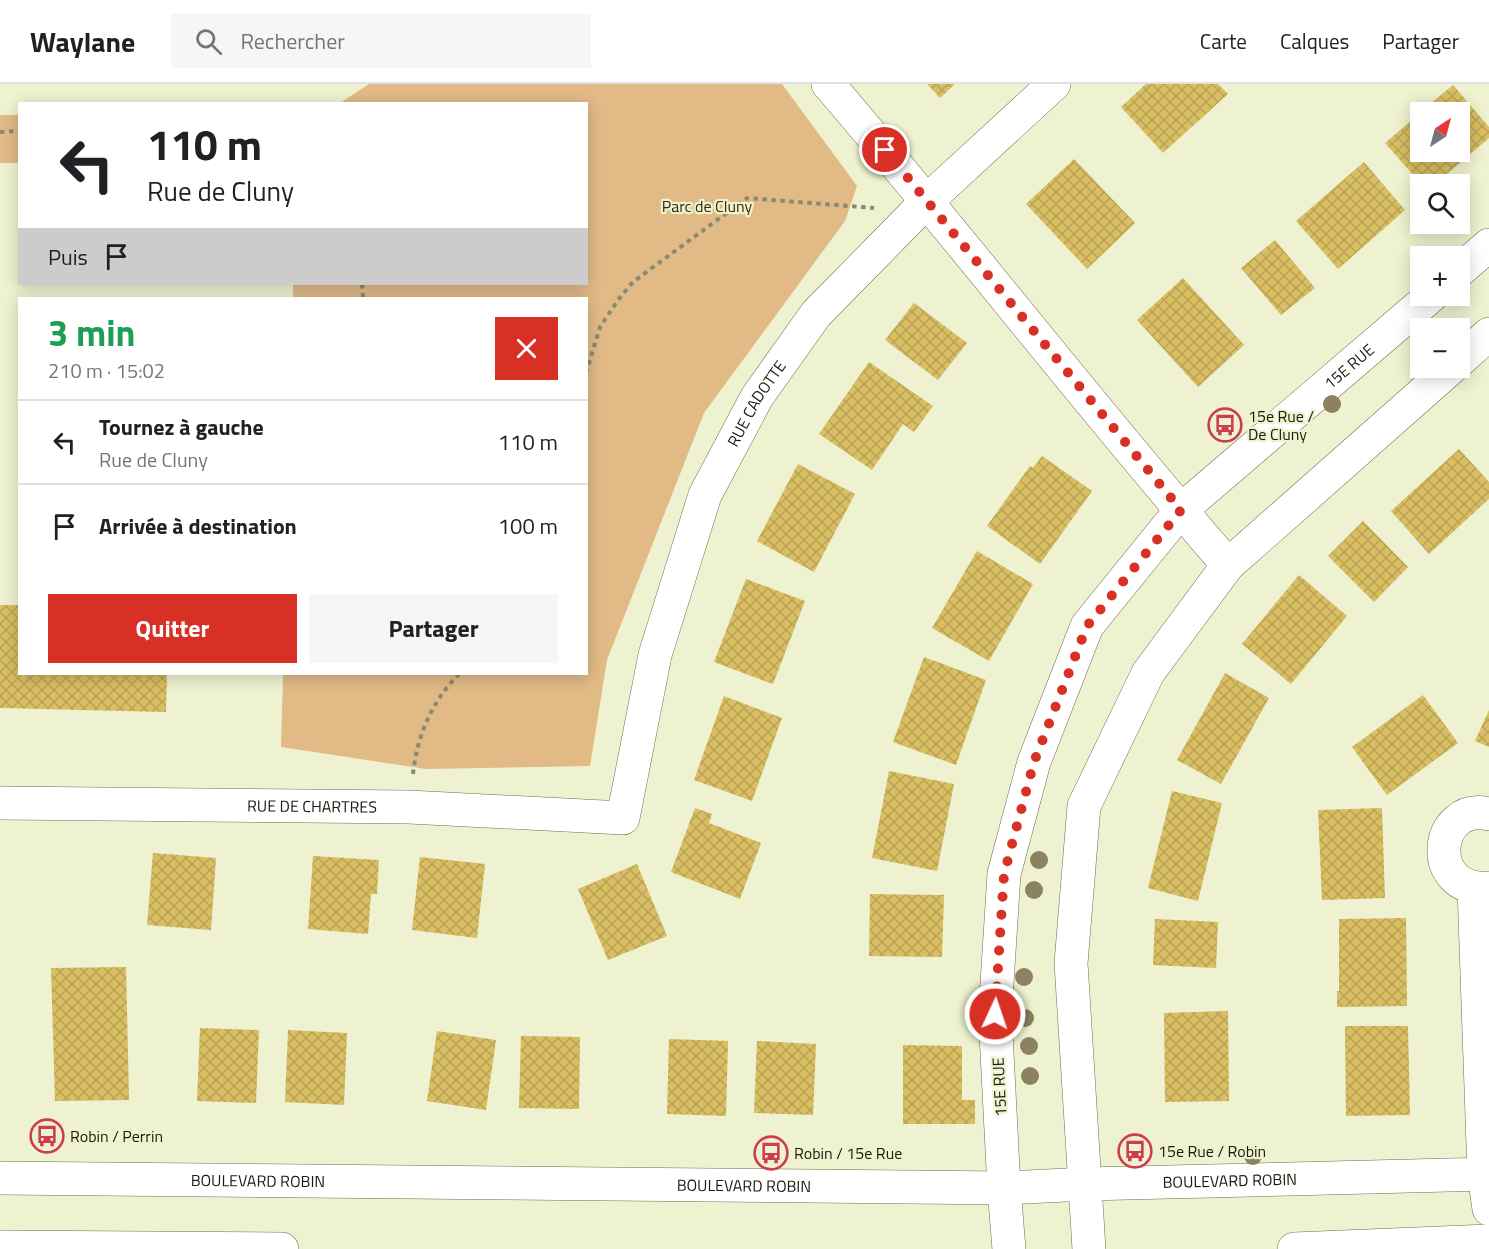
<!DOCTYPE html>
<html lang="fr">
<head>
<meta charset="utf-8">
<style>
	body { margin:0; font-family:"Titillium Web",sans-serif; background:#f6f6f6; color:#202124; height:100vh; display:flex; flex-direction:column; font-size:22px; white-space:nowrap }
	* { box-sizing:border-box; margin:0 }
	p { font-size:20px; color:#757577 }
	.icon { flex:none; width:33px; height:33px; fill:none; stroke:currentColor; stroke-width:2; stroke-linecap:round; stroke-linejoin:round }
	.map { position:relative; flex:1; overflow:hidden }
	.sheet { position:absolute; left:18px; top:213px; width:570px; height:378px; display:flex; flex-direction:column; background:#fff; border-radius:0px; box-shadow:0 3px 15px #0003 }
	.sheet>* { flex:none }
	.banner { position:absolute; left:18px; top:18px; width:570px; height:183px; border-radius:0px; box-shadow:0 3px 15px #0003; background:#fff; color:#202124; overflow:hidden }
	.needle { width:39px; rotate:36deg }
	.controls { position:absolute; left:1410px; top:18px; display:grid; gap:12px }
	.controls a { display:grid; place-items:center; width:60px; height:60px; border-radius:0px; background:#fff; box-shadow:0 3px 15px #0003; font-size:30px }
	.pin { position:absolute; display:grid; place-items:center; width:51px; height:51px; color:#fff; margin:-26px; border:3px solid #fff; border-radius:50%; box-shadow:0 2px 6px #0007 }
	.me { position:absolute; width:66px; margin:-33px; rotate:3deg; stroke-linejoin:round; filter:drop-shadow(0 0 4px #0008) }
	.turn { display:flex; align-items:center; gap:21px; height:126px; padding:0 30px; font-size:27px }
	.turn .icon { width:78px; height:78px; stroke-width:2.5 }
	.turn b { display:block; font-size:42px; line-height:51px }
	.then { display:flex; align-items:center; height:57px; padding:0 30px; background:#0003; gap:12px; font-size:22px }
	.round { display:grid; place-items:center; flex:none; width:63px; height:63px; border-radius:0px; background:#f6f6f6 }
	.overview { display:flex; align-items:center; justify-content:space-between; height:102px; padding:0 30px }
	h1 { font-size:36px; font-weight:700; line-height:45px; color:#1e9e55 }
	.action { display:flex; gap:12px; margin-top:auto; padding:12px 30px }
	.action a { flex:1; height:69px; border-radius:0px; background:#d93025; color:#fff; font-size:24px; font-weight:700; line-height:69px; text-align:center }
	.action a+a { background:#f6f6f6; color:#202124 }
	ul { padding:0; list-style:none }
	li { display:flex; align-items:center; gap:18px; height:84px; padding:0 30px; border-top:2px solid #e0e0e0 }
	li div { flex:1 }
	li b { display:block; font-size:22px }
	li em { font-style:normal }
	header { display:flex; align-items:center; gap:36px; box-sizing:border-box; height:84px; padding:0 30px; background:#fff; border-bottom:2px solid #e0e0e0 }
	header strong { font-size:28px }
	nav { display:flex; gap:33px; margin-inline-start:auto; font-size:21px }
	.search { width:420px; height:54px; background:#f6f6f6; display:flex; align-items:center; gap:15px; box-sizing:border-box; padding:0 21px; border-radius:0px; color:#757577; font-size:22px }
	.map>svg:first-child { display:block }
	.green { fill:#e1ba86 }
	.building { fill:url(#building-cross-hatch) }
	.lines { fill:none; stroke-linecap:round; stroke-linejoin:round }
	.minor-casing { stroke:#6d7052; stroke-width:34 }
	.path { stroke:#888b73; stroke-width:4; stroke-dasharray:4.5 4.5; stroke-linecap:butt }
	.minor { stroke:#fff; stroke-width:33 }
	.tree { fill:#8d8260 }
	.route { stroke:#d93025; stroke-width:10; stroke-dasharray:0 18 }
	.labels { text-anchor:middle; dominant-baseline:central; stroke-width:4.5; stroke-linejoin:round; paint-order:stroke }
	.park-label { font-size:16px; fill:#3d2704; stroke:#eef2d0 }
	.street-label { font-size:16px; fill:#1a1b0f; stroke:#eef2d0 }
	.poi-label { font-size:16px; fill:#1a1b0f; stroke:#eef2d0; text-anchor:start }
</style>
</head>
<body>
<header>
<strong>Waylane</strong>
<div class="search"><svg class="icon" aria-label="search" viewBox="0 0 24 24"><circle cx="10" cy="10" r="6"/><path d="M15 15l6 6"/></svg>Rechercher</div>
<nav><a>Carte</a><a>Calques</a><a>Partager</a></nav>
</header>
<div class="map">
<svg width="1489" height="1165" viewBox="0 0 1489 1165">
	<defs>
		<pattern id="building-cross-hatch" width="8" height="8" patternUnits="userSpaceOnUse" patternTransform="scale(1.5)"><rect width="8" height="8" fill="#d9be63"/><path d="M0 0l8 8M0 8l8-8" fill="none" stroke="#baa355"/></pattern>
	</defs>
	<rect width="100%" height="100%" fill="#eef2d0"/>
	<!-- green -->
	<g class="green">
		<path d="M369,0H782L857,102L845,137L704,329L607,576L590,682L426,685L281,663L283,590H586V214H293V200H586V20L340,19Z"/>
		<rect x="0" y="31" width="19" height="48"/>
	</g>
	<!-- building -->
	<g class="building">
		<path d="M927,0H955L940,14Z"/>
		<path d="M1146,0H1218L1228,10L1163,69L1121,23Z"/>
		<path d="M1453,1L1489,43V54L1435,100H1421L1385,59L1420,29V68H1460V28H1421Z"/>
		<path d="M1074,75L1135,139L1087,185L1026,120Z"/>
		<path d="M1364,78L1405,126L1338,185L1296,137Z"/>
		<path d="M1275,156L1315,204L1281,231L1241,184Z"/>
		<path d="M1183,194L1244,261L1198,303L1137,236Z"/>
		<path d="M914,219L967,259L938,296L885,256Z"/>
		<path d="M869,278L933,322L914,348L903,340L872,386L819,350Z"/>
		<path d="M1459,365L1489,398V415L1429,470L1391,427Z"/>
		<path d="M1042,372L1092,407L1040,480L987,442L1030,382L1033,384Z"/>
		<path d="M798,380L855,410L814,488L757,457Z"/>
		<path d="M1363,437L1408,483L1374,518L1328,472Z"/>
		<path d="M977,467L1033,500L989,577L932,544Z"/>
		<path d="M1299,491L1347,532L1291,600L1242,560Z"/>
		<path d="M746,495L805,517L773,600L714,578Z"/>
		<path d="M0,521H20V590H167L166,628L0,624Z"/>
		<path d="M924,573L986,596L956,681L893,658Z"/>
		<path d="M1225,589L1269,614L1221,700L1177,676Z"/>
		<path d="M1423,611L1458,659L1387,711L1352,663Z"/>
		<path d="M724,612L782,634L752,717L694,696Z"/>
		<path d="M1489,626V663L1475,657Z"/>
		<path d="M889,687L954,700L937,787L872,774Z"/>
		<path d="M1172,707L1222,719L1198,817L1148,804Z"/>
		<path d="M695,724L712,730L709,739L761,759L740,815L671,788Z"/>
		<path d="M1382,724L1385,814L1322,816L1318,726Z"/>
		<path d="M153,769L216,774L211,846L147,841Z"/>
		<path d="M313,772L379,776L377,810H371L368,850L308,845Z"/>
		<path d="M420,773L485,780L477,854L412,846Z"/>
		<path d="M637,780L667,852L608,876L578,805Z"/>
		<path d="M870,810L944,811L942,873L869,872Z"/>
		<path d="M1406,834L1407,922L1337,923V907H1339V835Z"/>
		<path d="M1155,835L1218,838L1216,884L1153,881Z"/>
		<path d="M126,883L129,1016L55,1017L51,884Z"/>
		<path d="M1228,927L1229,1017L1165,1018L1164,929Z"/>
		<path d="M1345,942H1408L1410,1031L1346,1032Z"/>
		<path d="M200,944L259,946L256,1019L197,1017Z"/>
		<path d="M288,946L347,949L344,1021L285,1018Z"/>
		<path d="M437,947L496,956L486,1026L427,1017Z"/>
		<path d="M521,952L580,953L579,1025L519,1024Z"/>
		<path d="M669,955L728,957L726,1032L667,1030Z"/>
		<path d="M757,957L816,960L813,1031L754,1029Z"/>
		<path d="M903,961L962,962V1016H975V1040H903Z"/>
	</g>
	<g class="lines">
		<!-- minor casing -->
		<g class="minor-casing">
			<g id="minor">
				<path d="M828,0C964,158 1091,324 1228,481"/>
				<path d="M1460,186L1489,161"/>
				<path d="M1460,276L1489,250"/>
				<path id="s1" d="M0,719L409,723L623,734L655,571L705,411L757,313L816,230L928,116L1054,0"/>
				<path d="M1489,730C1434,717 1424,809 1489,804"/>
				<path d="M1474,804L1484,1090L1489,1125"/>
				<path id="s2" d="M0,1094L1004,1104L1086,1100L1489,1090"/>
				<path d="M0,1163L282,1165"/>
				<path id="s3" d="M1009,1165L1004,1104L995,930L1004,790L1034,678L1087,542L1181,426L1431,212"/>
				<path d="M1089,1165L1071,879L1084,722L1148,589L1228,481L1451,284"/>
				<path d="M1294,1165L1489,1157"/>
			</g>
		</g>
		<!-- path -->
		<g class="path">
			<path d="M0,48L20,47"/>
			<path d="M362,200L363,214"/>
			<path d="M586,289L600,243L618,216L633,198L747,114L874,124"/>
			<path d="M413,690C417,652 432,617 459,590"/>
		</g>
		<!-- minor -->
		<use href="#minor" class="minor"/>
	</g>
	<!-- trees -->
	<g class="tree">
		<circle cx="1332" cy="320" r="9"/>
		<circle cx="1039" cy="776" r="9"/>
		<circle cx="1034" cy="806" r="9"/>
		<circle cx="1024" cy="893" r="9"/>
		<circle cx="1025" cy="934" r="9"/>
		<circle cx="1029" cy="962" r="9"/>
		<circle cx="1030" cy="992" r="9"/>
		<circle cx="1253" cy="1072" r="9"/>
	</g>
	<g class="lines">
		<!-- route -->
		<path class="route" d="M885,66L1181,426L1087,542L1034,678L1004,790L995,930"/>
	</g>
	<!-- icons -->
	<defs>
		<g id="bus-ring" transform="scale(1.725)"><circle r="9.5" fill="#eef2d0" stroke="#cd3d4f" stroke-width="1.5"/><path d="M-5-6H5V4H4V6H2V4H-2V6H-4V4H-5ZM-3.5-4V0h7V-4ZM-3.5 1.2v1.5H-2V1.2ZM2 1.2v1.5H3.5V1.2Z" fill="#cd3d4f"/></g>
	</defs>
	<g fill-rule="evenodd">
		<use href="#bus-ring" x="1225" y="341"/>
		<use href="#bus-ring" x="47" y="1052"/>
		<use href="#bus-ring" x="1135" y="1067"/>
		<use href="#bus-ring" x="771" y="1069"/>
	</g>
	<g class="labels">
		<!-- park labels -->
		<g class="park-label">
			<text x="707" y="122">Parc de Cluny</text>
		</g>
		<!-- street labels -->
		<g class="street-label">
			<text stroke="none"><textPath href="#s3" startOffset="1008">15E RUE</textPath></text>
			<text stroke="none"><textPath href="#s1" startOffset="1062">RUE CADOTTE</textPath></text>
			<text stroke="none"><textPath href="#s1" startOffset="312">RUE DE CHARTRES</textPath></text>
			<text transform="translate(999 1003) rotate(-93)">15E RUE</text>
			<text stroke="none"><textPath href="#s2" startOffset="258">BOULEVARD ROBIN</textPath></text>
			<text stroke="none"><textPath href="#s2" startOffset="1230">BOULEVARD ROBIN</textPath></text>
			<text stroke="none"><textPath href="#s2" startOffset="744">BOULEVARD ROBIN</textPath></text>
		</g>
		<!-- poi labels -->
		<g class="poi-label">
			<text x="1248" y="332">15e Rue /<tspan x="1248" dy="18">De Cluny</tspan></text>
			<text x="70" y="1052">Robin / Perrin</text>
			<text x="1158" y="1067">15e Rue / Robin</text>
			<text x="794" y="1069">Robin / 15e Rue</text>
		</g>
	</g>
</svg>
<div class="controls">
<a><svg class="needle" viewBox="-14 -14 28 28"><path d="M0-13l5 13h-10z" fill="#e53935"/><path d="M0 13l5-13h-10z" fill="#757577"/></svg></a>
<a><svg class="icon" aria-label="search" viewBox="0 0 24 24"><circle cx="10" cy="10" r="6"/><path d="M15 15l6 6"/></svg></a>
<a>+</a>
<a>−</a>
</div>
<div class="pin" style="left:885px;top:66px;background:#d93025"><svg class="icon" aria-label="arrive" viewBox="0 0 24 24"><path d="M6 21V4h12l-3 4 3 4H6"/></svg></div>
<svg class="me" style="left:995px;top:930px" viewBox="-20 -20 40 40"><circle r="17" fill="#d93025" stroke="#fff" stroke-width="3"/><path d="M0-11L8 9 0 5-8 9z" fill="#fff"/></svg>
<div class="banner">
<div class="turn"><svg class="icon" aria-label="left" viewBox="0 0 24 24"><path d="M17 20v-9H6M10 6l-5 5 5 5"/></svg><div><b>110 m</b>Rue de Cluny</div></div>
<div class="then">Puis<svg class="icon" aria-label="arrive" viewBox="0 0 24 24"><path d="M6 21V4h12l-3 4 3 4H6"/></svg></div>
</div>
<section class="sheet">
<div class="overview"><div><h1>3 min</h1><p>210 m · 15:02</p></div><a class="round" style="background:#d93025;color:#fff"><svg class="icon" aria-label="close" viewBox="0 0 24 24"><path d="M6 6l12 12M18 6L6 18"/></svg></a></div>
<ul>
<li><svg class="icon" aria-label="left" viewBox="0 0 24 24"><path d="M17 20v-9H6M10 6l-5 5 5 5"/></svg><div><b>Tournez à gauche</b><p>Rue de Cluny</p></div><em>110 m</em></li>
<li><svg class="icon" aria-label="arrive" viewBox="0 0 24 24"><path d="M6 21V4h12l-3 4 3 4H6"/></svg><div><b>Arrivée à destination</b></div><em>100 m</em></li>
</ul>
<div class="action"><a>Quitter</a><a>Partager</a></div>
</section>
</div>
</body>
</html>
